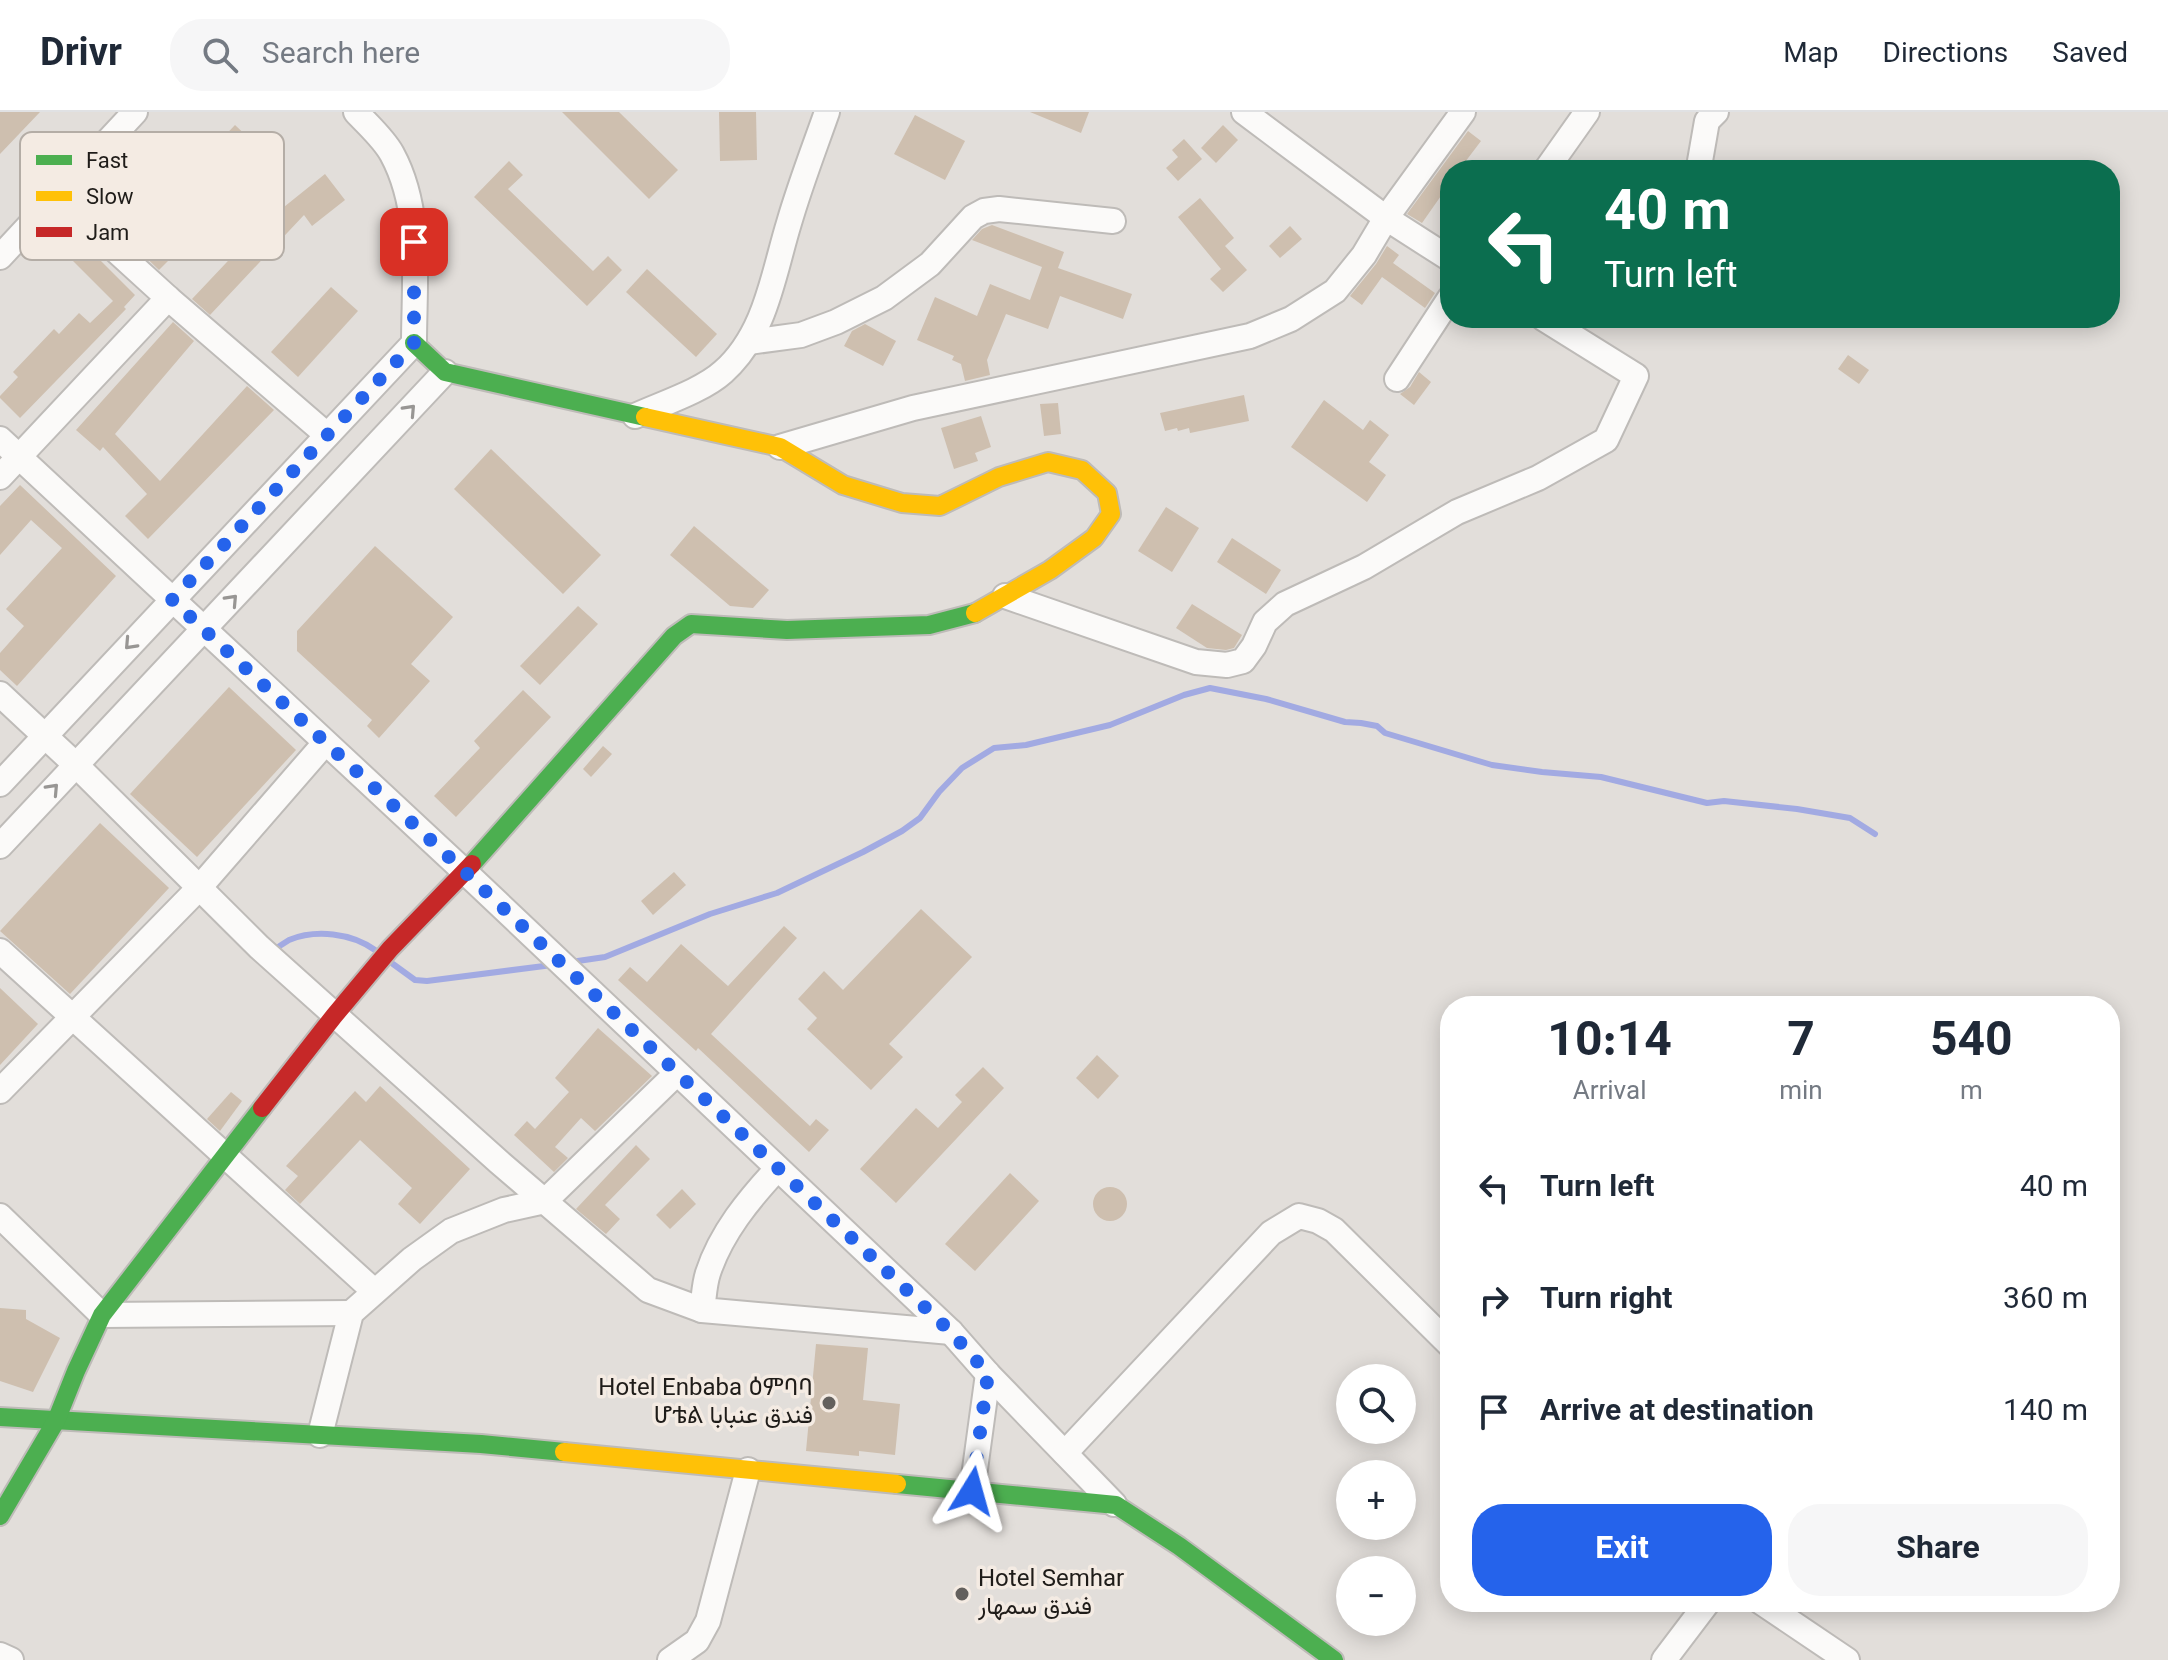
<!DOCTYPE html>
<html lang="en">
<head>
<meta charset="utf-8">
<style>
	body { margin:0; font-family:Georgia,Vazirmatn,"Noto Sans Ethiopic",serif; background:#f6f6f7; color:#1f2937; height:100vh; display:flex; flex-direction:column; font-size:30px; white-space:nowrap }
	* { box-sizing:border-box; margin:0 }
	p { font-size:26px; color:#747a83 }
	.icon { flex:none; width:44px; height:44px; fill:none; stroke:currentColor; stroke-width:2; stroke-linecap:round; stroke-linejoin:round }
	.map { position:relative; flex:1; overflow:hidden }
	.drawer { position:absolute; left:1440px; top:884px; width:680px; height:616px; display:flex; flex-direction:column; background:#fff; border-radius:32px; box-shadow:0 4px 20px #0003 }
	.drawer>* { flex:none }
	.hud { position:absolute; left:1440px; top:48px; width:680px; height:168px; border-radius:32px; box-shadow:0 4px 20px #0003; background:#0b6e4f; color:#fff; overflow:hidden }
	.tools { position:absolute; left:1336px; top:1252px; display:grid; gap:16px }
	.tools a { display:grid; place-items:center; width:80px; height:80px; border-radius:50%; background:#fff; box-shadow:0 4px 20px #0003; font-size:40px }
	.pin { position:absolute; display:grid; place-items:center; width:68px; height:68px; color:#fff; margin:-34px; border-radius:16px; box-shadow:0 4px 12px #0006 }
	.me { position:absolute; width:88px; margin:-44px; rotate:8deg; stroke-linejoin:round; filter:drop-shadow(0 0 6px #0008) }
	.turn { display:flex; align-items:center; gap:28px; height:168px; padding:0 32px; font-size:36px }
	.turn .icon { width:104px; height:104px; stroke-width:2.5 }
	.turn b { display:block; font-size:56px; line-height:68px }
	.eta { display:flex; justify-content:space-evenly; align-items:center; height:136px; text-align:center }
	.eta b { font-size:48px; font-weight:700; line-height:56px }
	.cta { display:flex; gap:16px; margin-top:auto; padding:16px 32px }
	.cta a { flex:1; height:92px; border-radius:32px; background:#2563eb; color:#fff; font-size:32px; font-weight:700; line-height:92px; text-align:center }
	.cta a+a { background:#f6f6f7; color:#1f2937 }
	ul { padding:0; list-style:none }
	li { display:flex; align-items:center; gap:24px; height:112px; padding:0 32px }
	li div { flex:1 }
	li b { display:block; font-size:30px }
	li em { font-style:normal }
	header { display:flex; align-items:center; gap:48px; box-sizing:border-box; height:112px; padding:0 40px; background:#fff; border-bottom:2px solid #e0e1e3 }
	header strong { font-size:38px }
	nav { display:flex; gap:44px; margin-inline-start:auto; font-size:28px }
	.search { width:560px; height:72px; background:#f6f6f7; display:flex; align-items:center; gap:20px; box-sizing:border-box; padding:0 28px; border-radius:32px; color:#747a83; font-size:30px }
	.map>svg:first-child { display:block }
	.lines { fill:none; stroke-linecap:round; stroke-linejoin:round }
	.stream { stroke:#a2aae2; stroke-width:6 }
	.building { fill:#cebfaf }
	.street-casing { stroke:#bebbb8; stroke-width:28 }
	.fast-casing { stroke:#bebbb8; stroke-width:22 }
	.slow-casing { stroke:#bebbb8; stroke-width:22 }
	.jam-casing { stroke:#bebbb8; stroke-width:22 }
	.street { stroke:#fbfaf9; stroke-width:24 }
	.fast { stroke:#4caf50; stroke-width:18 }
	.slow { stroke:#ffc107; stroke-width:18 }
	.jam { stroke:#c62828; stroke-width:18 }
	.oneway { stroke:#989694 }
	.route { stroke:#2563eb; stroke-width:14; stroke-dasharray:0 25.2 }
	.poi-dot { fill:#63605d; stroke:#f4ebe3; stroke-width:3 }
	.labels { text-anchor:middle; dominant-baseline:central; stroke-width:7; stroke-linejoin:round; paint-order:stroke }
	.poi-label { font-size:24px; fill:#1f1c19; stroke:#f4ebe3; text-anchor:end }
	.key { fill:#f4ebe3; stroke:#b4ada6; stroke-width:2 }
	.key-label { font-size:22px; fill:#1f1c19 }
</style>
</head>
<body>
<header>
<strong>Drivr</strong>
<div class="search"><svg class="icon" aria-label="search" viewBox="0 0 24 24"><circle cx="10" cy="10" r="6"/><path d="M15 15l6 6"/></svg>Search here</div>
<nav><a>Map</a><a>Directions</a><a>Saved</a></nav>
</header>
<div class="map">
<svg width="2168" height="1548" viewBox="0 0 2168 1548">
	<rect width="100%" height="100%" fill="#e2deda"/>
	<g class="lines">
		<!-- stream -->
		<g class="stream">
			<path d="M273,839C278,835 284,831 289,828C316,817 351,821 375,838"/>
			<path d="M571,850L605,845L710,802L777,781L863,740L902,719L920,706L939,680L962,656L994,636L1026,633L1110,613L1184,583L1210,576L1266,587L1345,610L1361,611L1377,614L1385,621L1492,653L1542,660L1601,665L1707,691L1724,689L1797,697L1850,706L1875,722"/>
			<path d="M393,852L415,868L427,869L552,853"/>
		</g>
	</g>
	<!-- building -->
	<g class="building">
		<path d="M0,0H40L0,42Z"/>
		<path d="M562,0H619L678,58L649,87Z"/>
		<path d="M719,0H756L757,48L720,49Z"/>
		<path d="M1030,0H1089L1081,21Z"/>
		<path d="M915,3L965,29L945,68L894,42Z"/>
		<path d="M235,13L255,32L202,88L214,99L201,113L186,99L160,126L176,141L159,158L96,97L125,67L120,61L137,44L173,78Z"/>
		<path d="M1223,13L1238,28L1216,51L1201,36Z"/>
		<path d="M1468,19L1481,29L1459,58H1450V71L1422,111L1407,102Z"/>
		<path d="M1184,27L1202,47L1178,69L1166,56L1178,45L1172,38Z"/>
		<path d="M509,49L523,63L508,77L593,159L608,144L622,158L587,194L474,85Z"/>
		<path d="M325,62L345,88L312,114L304,103L210,203L192,187L277,97L279,99Z"/>
		<path d="M1200,86L1234,126L1225,134L1247,158L1223,180L1210,167L1221,157L1178,105Z"/>
		<path d="M992,113L1064,140L1058,156L1132,182L1123,207L1060,184L1048,217L1006,202L987,248L990,263L965,269L961,252L952,248L954,244L917,228L935,185L977,204L990,172L1030,188L1042,155L972,128L982,117Z"/>
		<path d="M1290,114L1302,127L1280,146L1269,134Z"/>
		<path d="M69,117L135,183L124,195L126,197L20,306L0,286V284L18,265L13,260L54,217L59,222L79,201L90,211L113,189L55,131Z"/>
		<path d="M1387,134L1399,143L1393,151L1435,181L1425,196L1382,165L1362,193L1350,184L1376,152Z"/>
		<path d="M647,157L717,222L696,245L626,180Z"/>
		<path d="M331,175L358,199L298,265L271,240Z"/>
		<path d="M173,210L194,229L115,322L160,369L247,274L274,298L148,427L125,404L147,382L103,335L100,339L76,318Z"/>
		<path d="M865,212L896,229L883,254L844,234L852,219Z"/>
		<path d="M1848,243L1869,258L1859,272L1838,257Z"/>
		<path d="M1419,260L1431,270L1414,293L1400,282L1410,275Z"/>
		<path d="M1244,283L1249,309L1190,321L1189,316L1178,319L1177,316L1165,319L1160,301Z"/>
		<path d="M1324,288L1363,318L1370,308L1389,323L1369,350L1386,363L1367,390L1291,335Z"/>
		<path d="M1058,291L1061,322L1044,324L1040,292Z"/>
		<path d="M981,304L991,335L975,341L978,349L954,357L941,316Z"/>
		<path d="M491,337L601,443L563,482L454,377Z"/>
		<path d="M20,373L116,464L17,574L0,558V541L24,514L6,497L62,436L31,408L0,443V394Z"/>
		<path d="M1166,395L1199,416L1172,460L1138,439Z"/>
		<path d="M694,414L769,478L753,496L730,494L670,443Z"/>
		<path d="M1232,426L1281,458L1266,482L1217,450Z"/>
		<path d="M375,434L453,505L411,552L430,569L379,626L367,614L372,608L297,539V519Z"/>
		<path d="M1192,492L1242,523L1234,536L1226,538L1207,536L1176,516Z"/>
		<path d="M578,494L598,512L540,573L520,554Z"/>
		<path d="M229,575L296,638L197,745L130,682Z"/>
		<path d="M523,578L551,605L456,705L434,684L480,636L474,629Z"/>
		<path d="M603,634L612,642L591,665L583,657Z"/>
		<path d="M100,711L169,776L70,882L0,819Z"/>
		<path d="M674,760L686,773L653,803L641,789Z"/>
		<path d="M921,797L972,845L889,932L903,945L871,978L807,917L817,906L798,887L824,859L843,878Z"/>
		<path d="M784,814L797,826L711,922L810,1014L816,1007L829,1018L809,1040L698,936L696,939L618,868L630,855L647,870L681,832L728,874Z"/>
		<path d="M0,876L38,912L0,953Z"/>
		<path d="M598,916L652,964L595,1019L581,1006L555,1035L568,1046L554,1060L514,1023L527,1009L535,1017L569,980L555,966Z"/>
		<path d="M1097,943L1119,964L1098,987L1076,966Z"/>
		<path d="M983,955L1004,976L896,1091L860,1057L916,996L938,1016L962,990L955,983Z"/>
		<path d="M380,974L470,1057L420,1112L398,1092L412,1076L360,1028L300,1092L285,1078L298,1064L286,1054L355,979L366,990Z"/>
		<path d="M231,980L242,989L220,1019L207,1007Z"/>
		<path d="M636,1033L650,1047L605,1093L620,1107L606,1122L576,1097Z"/>
		<path d="M1010,1061L1039,1089L975,1159L945,1132Z"/>
		<circle cx="1110" cy="1092" r="17"/>
		<path d="M682,1077L696,1092L670,1117L656,1103Z"/>
		<path d="M0,1196L26,1198V1207L60,1226L33,1280L0,1269Z"/>
		<path d="M816,1232L868,1236L863,1288L900,1292L895,1343L859,1339V1344L806,1339Z"/>
	</g>
	<g class="lines">
		<!-- street casing -->
		<g class="street-casing">
			<g id="street">
				<path d="M1244,0L1386,106L1450,147"/>
				<path d="M1700,49L1707,9L1716,0"/>
				<path d="M1546,58L1587,0"/>
				<path d="M57,85L168,186L327,323"/>
				<path d="M0,145L135,0"/>
				<path d="M749,230L801,223L836,210L884,186L930,152L973,105L984,99L999,97L1113,109"/>
				<path d="M1397,267L1450,186"/>
				<path d="M635,304C661,292 702,279 723,260C766,222 773,163 789,111C800,73 814,37 827,0"/>
				<path d="M0,327L465,760L951,1220L988,1262L1114,1392"/>
				<path d="M780,335L913,296L1250,224L1291,207L1335,179L1364,143L1386,106L1463,0"/>
				<path d="M0,365L168,186"/>
				<path d="M1005,484L1196,550L1227,553L1243,549L1254,534L1265,510L1285,492L1364,455L1457,400L1538,366L1606,328L1636,264L1543,206"/>
				<path d="M0,582L76,653L259,835L499,1050L648,1178L702,1198"/>
				<path d="M0,672L414,231C414,169 423,99 392,42C384,27 368,13 356,0"/>
				<path d="M0,734L445,260"/>
				<path d="M0,839L374,1179"/>
				<path d="M0,979L199,776L325,631"/>
				<path d="M777,1057C749,1087 721,1121 708,1161C704,1173 704,1186 702,1198L951,1220"/>
				<path d="M0,1104L102,1203L351,1201"/>
				<path d="M320,1323L351,1201L412,1147L451,1119L504,1098L545,1089L676,962"/>
				<path d="M1065,1341L1271,1121L1299,1104L1318,1109L1334,1118L1450,1233"/>
				<path d="M972,1379L988,1262"/>
				<path d="M1761,1490L1847,1548"/>
				<path d="M0,1543L11,1548"/>
				<path d="M670,1548L697,1529L708,1509L748,1358"/>
				<path d="M1664,1548L1708,1490"/>
			</g>
		</g>
		<!-- fast casing -->
		<g class="fast-casing">
			<g id="fast">
				<path d="M414,231L445,260L645,305"/>
				<path d="M472,752L674,524L691,512L787,518L929,513L975,501"/>
				<path d="M0,1305L481,1332L564,1340"/>
				<path d="M897,1372L1116,1393L1179,1434L1334,1548"/>
				<path d="M0,1404L56,1309L76,1259L102,1203L262,996"/>
			</g>
		</g>
		<!-- slow casing -->
		<g class="slow-casing">
			<g id="slow">
				<path d="M645,305L780,335L843,373L902,391L940,394L999,365L1048,350L1082,358L1107,381L1111,402L1094,426L1050,458L975,501"/>
				<path d="M564,1340L897,1372"/>
			</g>
		</g>
		<!-- jam casing -->
		<g class="jam-casing">
			<path id="jam" d="M262,996L334,904L390,837L472,752"/>
		</g>
		<!-- street -->
		<use href="#street" class="street"/>
		<!-- fast -->
		<use href="#fast" class="fast"/>
		<!-- slow -->
		<use href="#slow" class="slow"/>
		<!-- jam -->
		<use href="#jam" class="jam"/>
	</g>
	<!-- one-way arrows -->
	<defs><path id="oneway-chevron" d="M-2-3.5L2.5 0L-2 3.5" fill="none" stroke-width="1.6" stroke-linecap="round" stroke-linejoin="round" transform="scale(2)"/></defs>
	<g class="oneway">
		<use href="#oneway-chevron" transform="translate(410 298) rotate(-47)"/>
		<use href="#oneway-chevron" transform="translate(232 488) rotate(-47)"/>
		<use href="#oneway-chevron" transform="translate(130 532) rotate(133)"/>
		<use href="#oneway-chevron" transform="translate(53 677) rotate(-47)"/>
	</g>
	<g class="lines">
		<!-- route -->
		<path class="route" d="M414,130V231L172,488L465,760L951,1220L988,1262L972,1379"/>
	</g>
	<!-- markers -->
	<g class="poi-dot">
		<circle cx="829" cy="1291" r="8"/>
		<circle cx="962" cy="1482" r="8"/>
	</g>
	<g class="labels">
		<!-- poi labels -->
		<g class="poi-label">
			<text x="813" y="1277">Hotel Enbaba ዕምባባ<tspan x="813" dy="28">ሆቴል فندق عنبابا</tspan></text>
			<text x="978" y="1468" text-anchor="start">Hotel Semhar<tspan x="978" dy="28">فندق سمهار</tspan></text>
		</g>
	</g>
	<!-- legend -->
	<rect x="20" y="20" width="264" height="128" rx="12" class="key"/>
	<rect x="36" y="43" width="36" height="10" fill="#4caf50"/>
	<rect x="36" y="79" width="36" height="10" fill="#ffc107"/>
	<rect x="36" y="115" width="36" height="10" fill="#c62828"/>
	<g class="key-label">
		<text x="86" y="56">Fast</text>
		<text x="86" y="92">Slow</text>
		<text x="86" y="128">Jam</text>
	</g>
</svg>
<div class="tools">
<a><svg class="icon" aria-label="search" viewBox="0 0 24 24"><circle cx="10" cy="10" r="6"/><path d="M15 15l6 6"/></svg></a>
<a>+</a>
<a>−</a>
</div>
<div class="pin" style="left:414px;top:130px;background:#d93025"><svg class="icon" aria-label="arrive" viewBox="0 0 24 24"><path d="M6 21V4h12l-3 4 3 4H6"/></svg></div>
<svg class="me" style="left:972px;top:1379px" viewBox="-20 -20 40 40"><path d="M0-17L14 15 0 8-14 15z" fill="#2563eb" stroke="#fff" stroke-width="4"/></svg>
<div class="hud">
<div class="turn"><svg class="icon" aria-label="left" viewBox="0 0 24 24"><path d="M17 20v-9H6M10 6l-5 5 5 5"/></svg><div><b>40 m</b>Turn left</div></div>
</div>
<section class="drawer">
<div class="eta">
<div><b>10:14</b><p>Arrival</p></div>
<div><b>7</b><p>min</p></div>
<div><b>540</b><p>m</p></div>
</div>
<ul>
<li><svg class="icon" aria-label="left" viewBox="0 0 24 24"><path d="M17 20v-9H6M10 6l-5 5 5 5"/></svg><div><b>Turn left</b></div><em>40 m</em></li>
<li><svg class="icon" aria-label="right" viewBox="0 0 24 24"><path d="M7 20v-9h11M14 6l5 5-5 5"/></svg><div><b>Turn right</b></div><em>360 m</em></li>
<li><svg class="icon" aria-label="arrive" viewBox="0 0 24 24"><path d="M6 21V4h12l-3 4 3 4H6"/></svg><div><b>Arrive at destination</b></div><em>140 m</em></li>
</ul>
<div class="cta"><a>Exit</a><a>Share</a></div>
</section>
</div>
</body>
</html>
